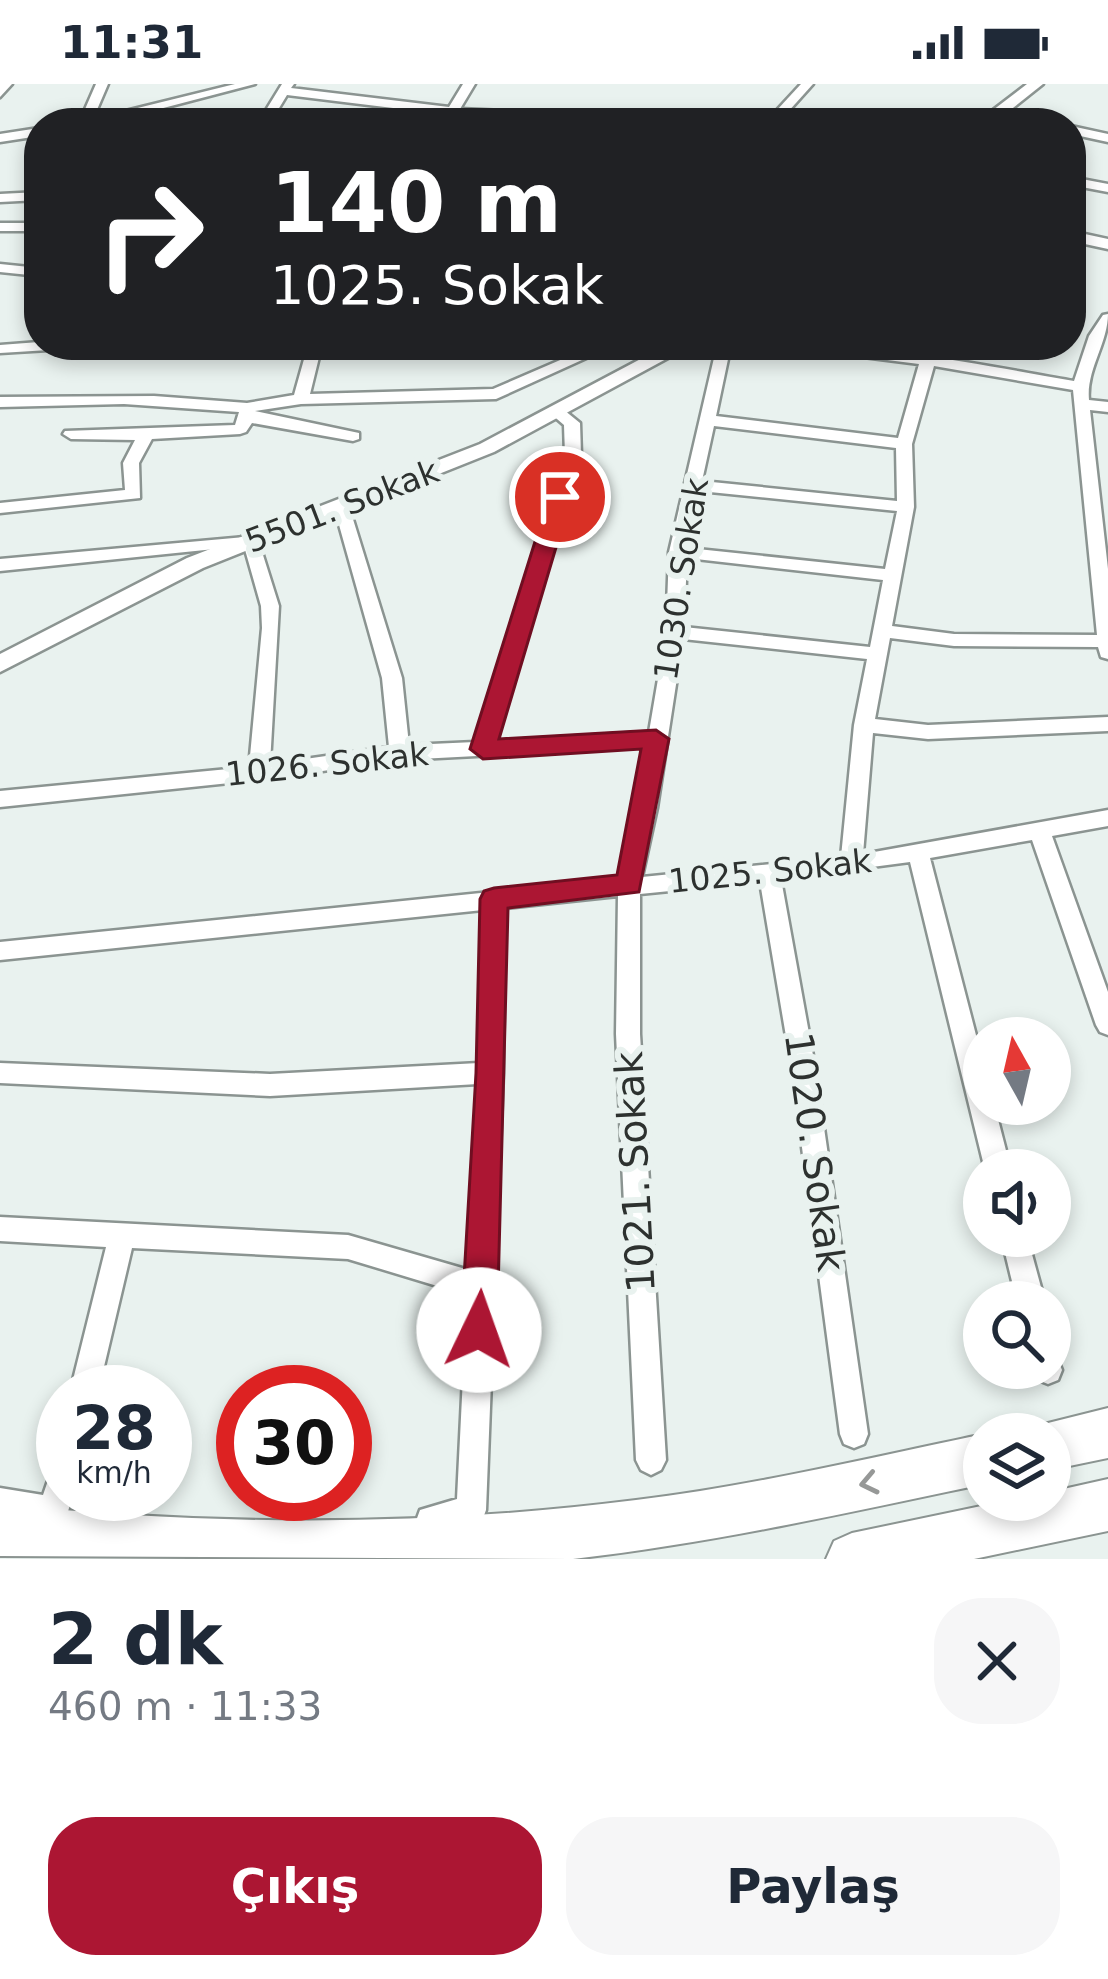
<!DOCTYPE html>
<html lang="tr">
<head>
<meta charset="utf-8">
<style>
	body { margin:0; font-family:"DejaVu Sans",sans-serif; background:#f6f6f7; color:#1f2937; height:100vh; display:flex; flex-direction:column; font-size:45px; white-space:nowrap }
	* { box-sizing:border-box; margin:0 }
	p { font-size:39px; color:#747a83 }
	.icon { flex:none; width:66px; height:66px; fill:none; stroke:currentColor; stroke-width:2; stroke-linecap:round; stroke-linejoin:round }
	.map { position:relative; height:1475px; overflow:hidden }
	.panel { display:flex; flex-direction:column; background:#fff; flex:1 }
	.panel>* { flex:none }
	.banner { position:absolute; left:24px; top:24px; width:1062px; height:252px; border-radius:48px; box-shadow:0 6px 18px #0003; background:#202124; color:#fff; overflow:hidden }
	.needle { width:78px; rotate:352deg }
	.controls { position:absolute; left:963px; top:933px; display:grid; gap:24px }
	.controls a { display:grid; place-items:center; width:108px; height:108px; border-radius:50%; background:#fff; box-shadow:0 6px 18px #0003; font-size:60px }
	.speed { position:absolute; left:36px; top:1281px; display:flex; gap:24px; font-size:60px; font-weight:700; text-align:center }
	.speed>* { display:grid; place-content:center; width:156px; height:156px; border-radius:50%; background:#fff; box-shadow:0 6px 18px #0003; line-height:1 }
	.speed small { font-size:30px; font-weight:400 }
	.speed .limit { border:18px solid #d22; background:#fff; color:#111 }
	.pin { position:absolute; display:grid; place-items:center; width:102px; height:102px; color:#fff; margin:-51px; border:6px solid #fff; border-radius:50%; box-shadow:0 3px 12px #0007 }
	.me { position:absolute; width:132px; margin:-66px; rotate:3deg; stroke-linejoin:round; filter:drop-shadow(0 0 9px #0008) }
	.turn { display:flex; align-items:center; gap:42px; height:252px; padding:0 48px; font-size:54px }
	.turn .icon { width:156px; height:156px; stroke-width:2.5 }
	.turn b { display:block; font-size:84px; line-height:102px }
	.round { display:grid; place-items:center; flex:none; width:126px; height:126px; border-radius:48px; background:#f6f6f7 }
	.headline { display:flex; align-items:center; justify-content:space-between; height:204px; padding:0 48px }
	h1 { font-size:72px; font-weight:700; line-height:90px }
	.primary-button { display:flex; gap:24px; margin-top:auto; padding:24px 48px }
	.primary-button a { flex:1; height:138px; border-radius:48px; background:#ac1633; color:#fff; font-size:48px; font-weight:700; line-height:138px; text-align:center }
	.primary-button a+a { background:#f6f6f7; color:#1f2937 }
	.status { display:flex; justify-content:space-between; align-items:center; height:84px; padding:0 60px; background:#fff; direction:ltr }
	.status svg { height:33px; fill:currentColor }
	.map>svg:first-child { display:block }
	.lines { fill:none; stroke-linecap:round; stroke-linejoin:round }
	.minor-casing { stroke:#8b9491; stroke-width:5 }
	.tertiary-casing { stroke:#8b9491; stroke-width:5 }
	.trunk-casing { stroke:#8b9491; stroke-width:4 }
	.minor { fill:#fff; fill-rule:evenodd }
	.tertiary { fill:#fff; fill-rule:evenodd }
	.trunk { fill:#fff; fill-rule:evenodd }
	.oneway { stroke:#969897 }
	.route { fill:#ac1633; stroke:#700e21; stroke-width:3 }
	.labels { text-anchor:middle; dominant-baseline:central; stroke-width:12; stroke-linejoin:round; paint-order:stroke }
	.street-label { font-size:33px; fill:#2d312f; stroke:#e9f2ef }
	.near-street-label { font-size:39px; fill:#2d312f; stroke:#e9f2ef }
</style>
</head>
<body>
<div class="status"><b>11:31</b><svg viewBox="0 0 49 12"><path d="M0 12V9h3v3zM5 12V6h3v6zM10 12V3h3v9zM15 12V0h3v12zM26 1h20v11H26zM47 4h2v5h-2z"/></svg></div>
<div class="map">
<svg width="1108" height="1475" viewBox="0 0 1108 1475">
	<rect width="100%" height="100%" fill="#e9f2ef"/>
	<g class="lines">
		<!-- minor casing -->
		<g class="minor-casing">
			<g id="minor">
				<path d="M96,0H108L93,35L235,0H255L106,39H79Z"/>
				<path d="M282,0H294L291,4L449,23L463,0H475L460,25L676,35L682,39L491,36L287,11L270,39H258Z"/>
				<path d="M801,0H813L778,39H765Z"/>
				<path d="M994,27L1036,36L1038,39L990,34L988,31Z"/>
				<path d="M1071,42L1108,50V58L1071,50Z"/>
				<path d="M39,44V52L0,58V50Z"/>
				<path d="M1071,93L1108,100V108L1071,101Z"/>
				<path d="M39,108V116L0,118V110Z"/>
				<rect x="0" y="139" width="39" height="8"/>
				<path d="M0,180L39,184V192L0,188Z"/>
				<path d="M1108,230C1108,259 1086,286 1089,316L1108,318V328L1090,326L1108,485V575L1101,573L1098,563L954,562L890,554L875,635L928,641L1108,633V647L928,655L873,649L863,770L1108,726V742L1052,752L1108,908V951L1100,948L1096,941L1032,756L930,774L984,982V1020H994L1011,1086H985L910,778L781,795L816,988L868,1350L864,1360L854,1364L844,1360L840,1350L792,988L760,798L640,810V950L666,1376L661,1386L651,1391L641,1386L636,1376L616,950L618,812L505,824L503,989L486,1426L482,1437L431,1452L420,1448L416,1437L420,1426L457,1415L467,1211L348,1175L132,1164L98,1308H70L106,1163L0,1157V1133L348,1151L469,1186L478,1000L270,1012L0,999V979L270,990L479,979L483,826L0,876V858L619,795L647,663L400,676L259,696L0,723V707L249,683L262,544L261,522L244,462L0,487V475L257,452L279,522L270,680L389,663L382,594L334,423L342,418L348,419L402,594L409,661L475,658L565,371L564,341L550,329L552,326H564L580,339L581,371L496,657L649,648L666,548L669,468L717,261H731L716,332L898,354L919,280L800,265L793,261C888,261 981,281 1074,297L1089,252L1103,231ZM934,282L1073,306L1097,551L954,550L892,542L914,423L912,360ZM714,342L896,364L897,417L702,397ZM700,407L897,427L885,485L688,464ZM687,474L883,496L870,563L684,543ZM683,555L867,575L854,641L841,773L642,793L657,724Z"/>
				<path d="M39,258V261H72L65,265L0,269V261Z"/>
				<path d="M308,261H322L310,310L493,305L595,261H615L496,315L301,320L255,327L359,349V355L353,357L252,339L246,348L240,350L152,355L139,379L140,414L0,429V419L125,406L123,379L135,356L71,355L63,350L65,347L235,341L239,328L124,320L0,323V313L154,312L247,319L294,311Z"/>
				<path d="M1001,1152H1027L1045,1218H1017Z"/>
				<path d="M1050,1271L1057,1274L1062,1286L1058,1296L1048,1300L1038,1296L1033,1284H1050Z"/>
				<path d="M63,1377V1410H73L65,1438L54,1442L0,1434V1404L43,1411L53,1382Z"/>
			</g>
		</g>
		<!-- tertiary casing -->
		<g class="tertiary-casing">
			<g id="tertiary">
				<path d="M0,0H12L0,13Z"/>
				<path d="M1027,0H1043L994,39H976Z"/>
				<path d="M1071,147L1108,155V165L1071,157Z"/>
				<path d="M667,261H692L494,368L203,484L0,588V570L187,474L480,360Z"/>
			</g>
		</g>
		<!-- trunk casing -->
		<g class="trunk-casing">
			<g id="trunk">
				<path d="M1108,1324V1374L1050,1386V1350H1030L1032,1343Z"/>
				<path d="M984,1350V1400C847,1429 712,1459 573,1475L0,1472V1420C212,1442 424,1443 636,1416C753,1402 868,1374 984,1350Z"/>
				<path d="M1108,1395V1447L974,1475H826L834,1457L852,1449L1010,1416H1050V1408Z"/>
			</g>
		</g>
		<!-- minor -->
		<use href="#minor" class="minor"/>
		<!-- tertiary -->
		<use href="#tertiary" class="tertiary"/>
		<!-- trunk -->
		<use href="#trunk" class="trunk"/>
	</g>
	<!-- one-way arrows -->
	<defs><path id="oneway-chevron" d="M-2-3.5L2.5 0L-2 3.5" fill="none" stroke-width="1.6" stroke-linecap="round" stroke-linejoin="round" transform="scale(3)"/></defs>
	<use class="oneway" href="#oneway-chevron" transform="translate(869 1399) rotate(168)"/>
	<!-- route -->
	<path class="route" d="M560,406L571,413L499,655L656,646L669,655L639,808L508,824L497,1246L491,1259L479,1264L466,1259L461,1246L476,989L480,815L484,807L494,804L617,791L641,665L483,675L470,665L549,413Z"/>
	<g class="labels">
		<!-- street labels -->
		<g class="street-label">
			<text transform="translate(342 422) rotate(-21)">5501. Sokak</text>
			<text transform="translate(681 495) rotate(-81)">1030. Sokak</text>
			<text transform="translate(327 680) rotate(-6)">1026. Sokak</text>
			<text transform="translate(770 787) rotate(-6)">1025. Sokak</text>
		</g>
		<!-- near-street labels -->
		<g class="near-street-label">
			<text transform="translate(815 1068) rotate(82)">1020. Sokak</text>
			<text transform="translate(635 1088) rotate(-93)">1021. Sokak</text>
		</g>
	</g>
</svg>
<div class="controls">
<a><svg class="needle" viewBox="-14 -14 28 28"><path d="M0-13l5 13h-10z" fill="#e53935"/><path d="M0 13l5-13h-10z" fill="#747a83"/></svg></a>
<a><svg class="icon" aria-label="sound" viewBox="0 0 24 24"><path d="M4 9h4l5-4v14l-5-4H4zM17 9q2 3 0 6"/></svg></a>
<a><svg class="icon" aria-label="search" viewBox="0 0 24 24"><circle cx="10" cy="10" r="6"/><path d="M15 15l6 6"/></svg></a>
<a><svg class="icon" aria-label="layers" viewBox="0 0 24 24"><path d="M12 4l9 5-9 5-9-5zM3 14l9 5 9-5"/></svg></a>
</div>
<div class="speed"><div>28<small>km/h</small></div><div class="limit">30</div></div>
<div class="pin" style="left:560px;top:413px;background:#d93025"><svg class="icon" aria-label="arrive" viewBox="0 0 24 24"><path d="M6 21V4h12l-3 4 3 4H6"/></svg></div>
<svg class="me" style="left:479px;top:1246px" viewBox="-20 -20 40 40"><circle r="19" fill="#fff"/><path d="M0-13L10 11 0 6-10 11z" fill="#ac1633"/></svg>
<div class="banner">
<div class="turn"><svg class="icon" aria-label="right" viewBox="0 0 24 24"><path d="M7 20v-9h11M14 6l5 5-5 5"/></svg><div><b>140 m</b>1025. Sokak</div></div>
</div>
</div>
<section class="panel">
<div class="headline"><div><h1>2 dk</h1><p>460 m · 11:33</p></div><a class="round"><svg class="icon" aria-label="close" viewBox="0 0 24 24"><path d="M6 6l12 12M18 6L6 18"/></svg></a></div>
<div class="primary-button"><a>Çıkış</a><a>Paylaş</a></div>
</section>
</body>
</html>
